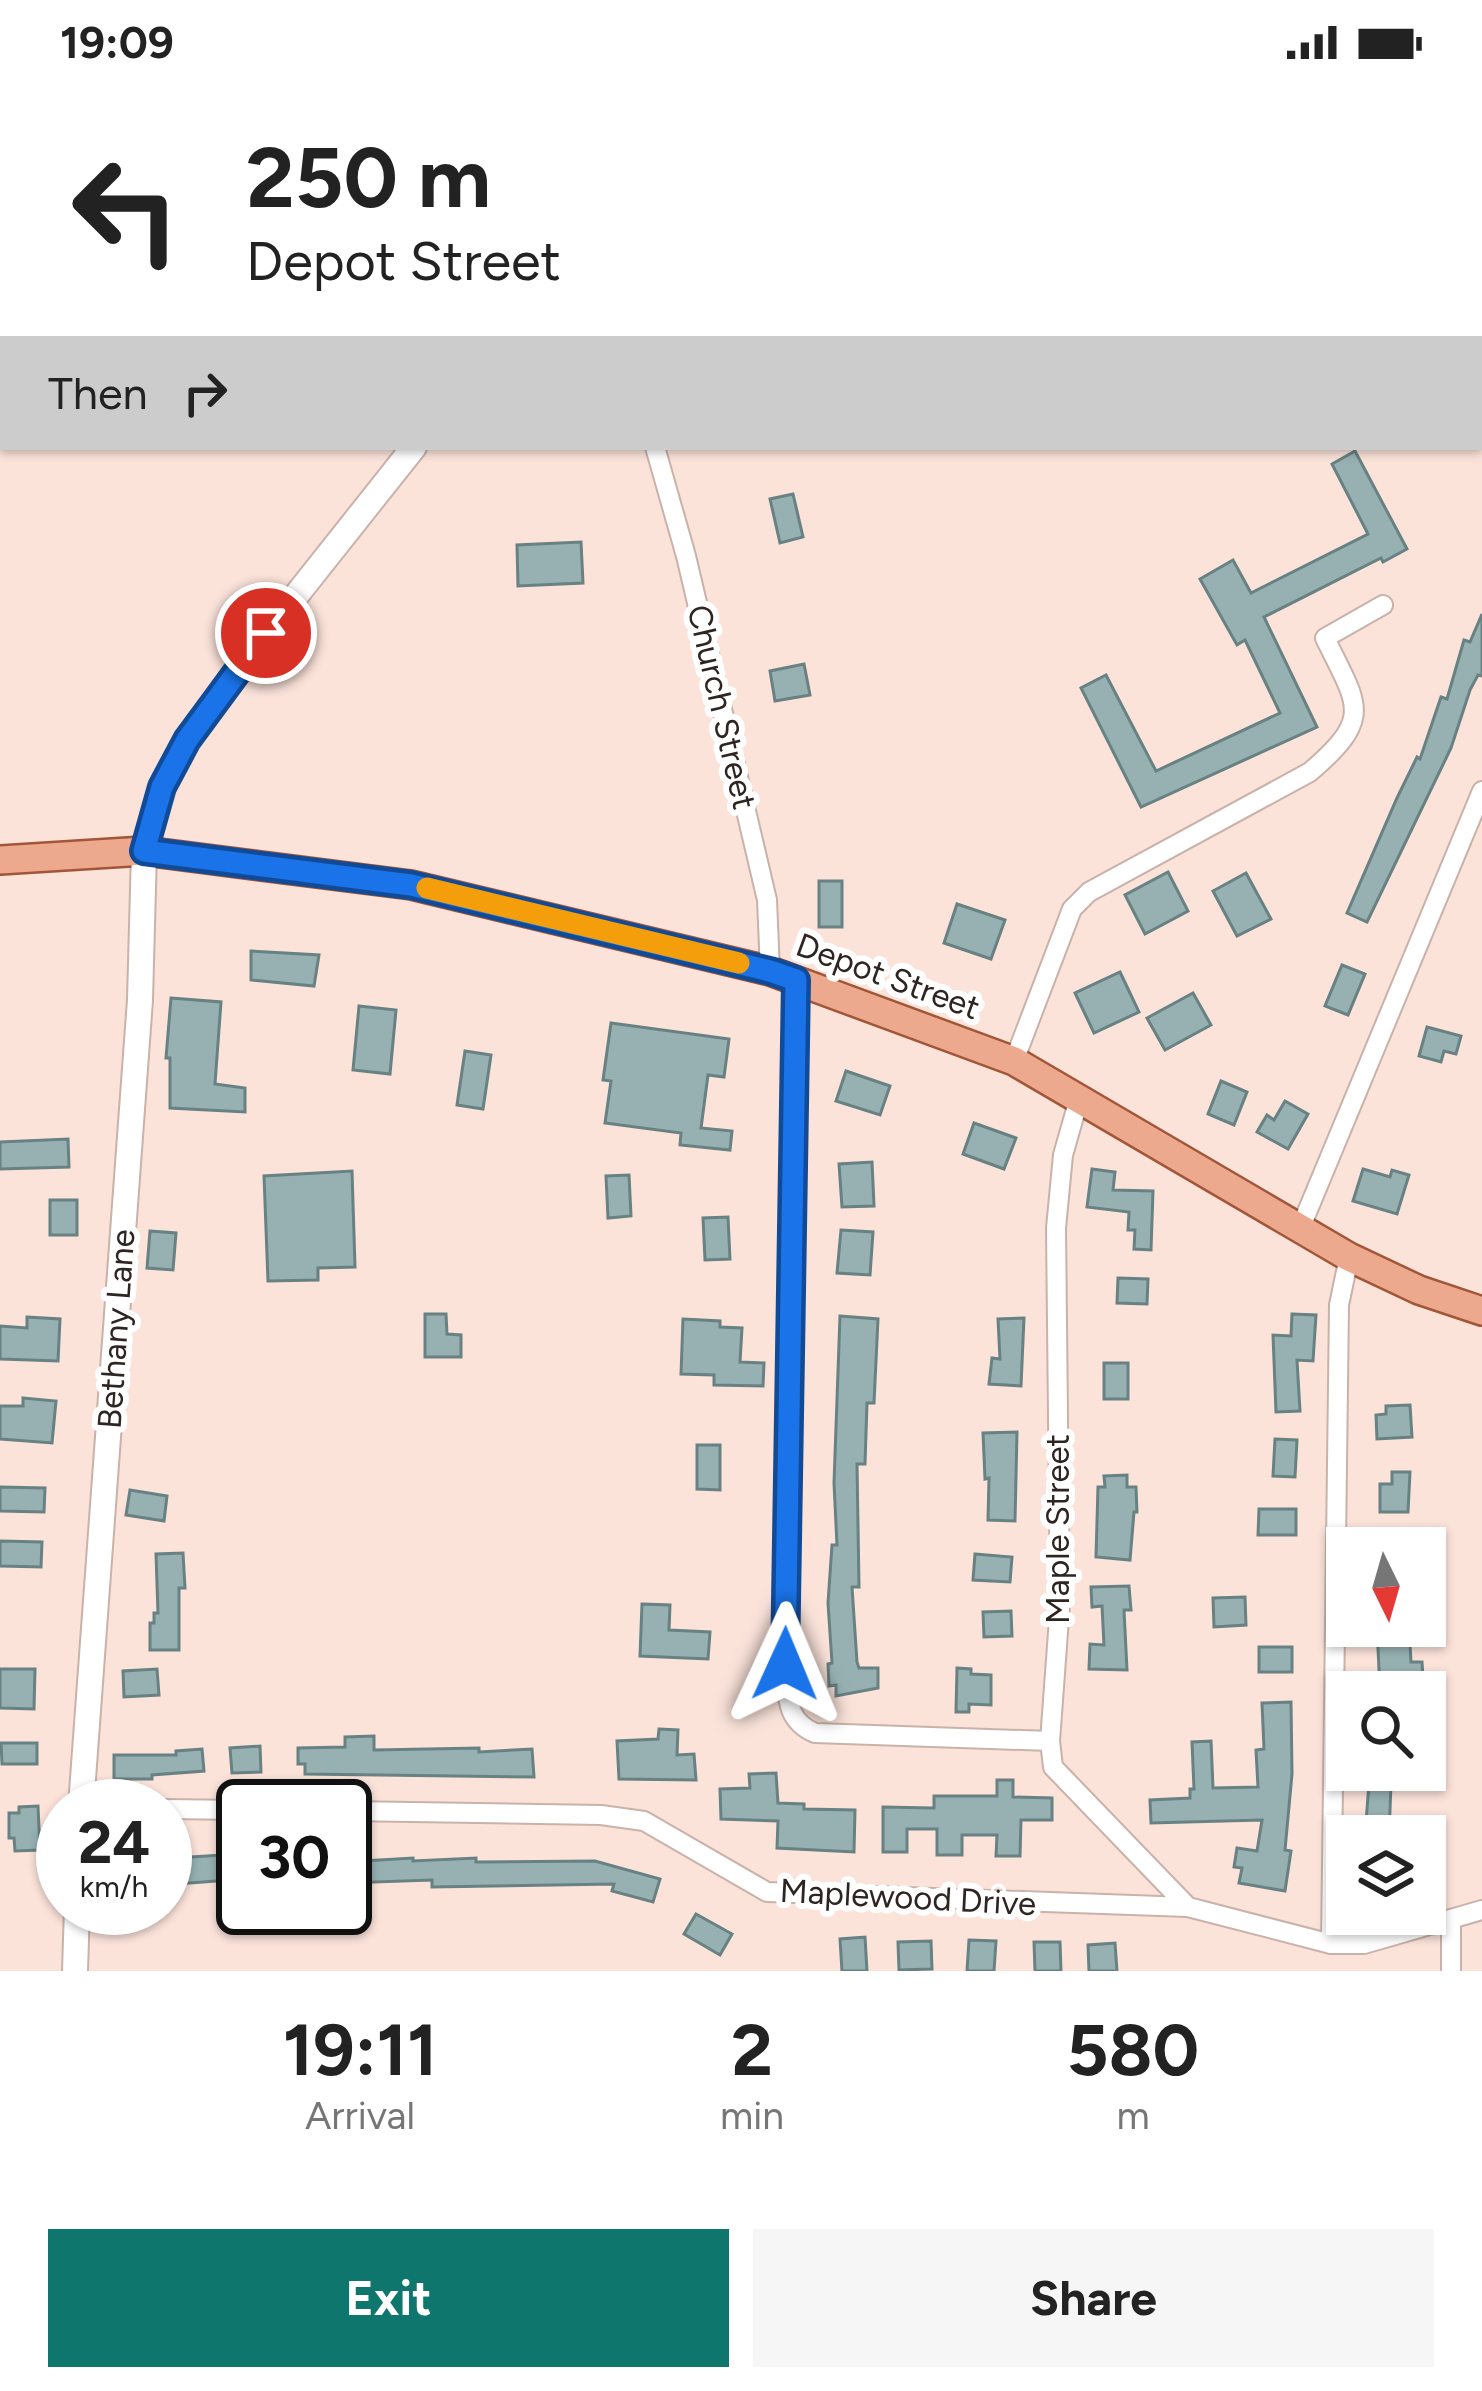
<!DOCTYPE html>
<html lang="en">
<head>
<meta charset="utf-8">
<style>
	body { margin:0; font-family:Figtree,sans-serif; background:#f6f6f6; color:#222; height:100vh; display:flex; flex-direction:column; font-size:45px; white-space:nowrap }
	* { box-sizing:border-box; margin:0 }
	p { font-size:39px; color:#767676 }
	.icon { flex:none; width:66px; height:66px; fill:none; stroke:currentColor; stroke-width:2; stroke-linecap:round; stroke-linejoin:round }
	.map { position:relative; height:1887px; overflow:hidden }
	.drawer { display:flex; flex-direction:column; background:#fff; flex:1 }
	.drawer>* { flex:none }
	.hud { position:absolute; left:0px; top:0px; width:1482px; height:366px; box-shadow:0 3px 9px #0004; background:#fff; color:#222; overflow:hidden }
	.needle { width:78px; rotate:175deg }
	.controls { position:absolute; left:1326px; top:1443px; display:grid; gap:24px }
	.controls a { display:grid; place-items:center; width:120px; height:120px; border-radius:0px; background:#fff; box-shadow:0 3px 9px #0004; font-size:60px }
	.speed { position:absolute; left:36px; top:1695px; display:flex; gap:24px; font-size:60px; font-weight:700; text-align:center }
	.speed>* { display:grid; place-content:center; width:156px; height:156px; border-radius:50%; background:#fff; box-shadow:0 3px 9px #0004; line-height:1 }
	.speed small { font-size:30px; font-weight:400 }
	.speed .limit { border:6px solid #111; border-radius:18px; background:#fff; color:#111 }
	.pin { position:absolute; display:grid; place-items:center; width:102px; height:102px; color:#fff; margin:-51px; border:6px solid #fff; border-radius:50%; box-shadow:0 3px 12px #0007 }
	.me { position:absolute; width:132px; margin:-66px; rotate:1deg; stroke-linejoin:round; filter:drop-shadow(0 0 9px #0008) }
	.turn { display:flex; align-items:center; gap:42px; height:252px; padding:0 48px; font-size:54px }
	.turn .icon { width:156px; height:156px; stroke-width:2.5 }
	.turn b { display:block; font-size:84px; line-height:102px }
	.then { display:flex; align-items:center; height:114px; padding:0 48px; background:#0003; gap:24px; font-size:45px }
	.eta { display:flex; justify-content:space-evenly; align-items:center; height:204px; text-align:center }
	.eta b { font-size:72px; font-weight:700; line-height:84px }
	.cta { display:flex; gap:24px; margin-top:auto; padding:24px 48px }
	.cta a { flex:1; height:138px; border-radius:0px; background:#0f766e; color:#fff; font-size:48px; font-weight:700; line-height:138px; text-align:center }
	.cta a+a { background:#f6f6f6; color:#222 }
	.status { display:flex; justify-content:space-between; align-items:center; height:84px; padding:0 60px; background:#fff; direction:ltr }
	.status svg { height:33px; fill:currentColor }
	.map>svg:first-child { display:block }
	.building { fill:#97b1b2; stroke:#688182; stroke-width:3 }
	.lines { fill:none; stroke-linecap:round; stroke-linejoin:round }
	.street-casing { stroke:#c8b2a9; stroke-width:22 }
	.secondary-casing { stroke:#c8b2a9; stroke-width:28 }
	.primary-casing { stroke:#a25537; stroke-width:32 }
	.street { stroke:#fff; stroke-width:18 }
	.secondary { stroke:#fff; stroke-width:24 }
	.primary { stroke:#eca98e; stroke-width:27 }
	.route-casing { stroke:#114b97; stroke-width:30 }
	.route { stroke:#1a73e8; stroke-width:21 }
	.slow { stroke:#f59e0b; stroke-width:21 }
	.labels { text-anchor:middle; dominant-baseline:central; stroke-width:12; stroke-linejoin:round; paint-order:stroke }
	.street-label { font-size:33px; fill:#2e2522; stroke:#fff }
</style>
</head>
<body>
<div class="status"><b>19:09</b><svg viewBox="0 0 49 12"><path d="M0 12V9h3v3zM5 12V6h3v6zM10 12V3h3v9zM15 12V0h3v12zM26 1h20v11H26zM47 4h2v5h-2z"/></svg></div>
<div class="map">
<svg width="1482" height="1887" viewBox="0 0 1482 1887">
	<rect width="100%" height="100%" fill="#fbe3da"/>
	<!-- building -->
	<g class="building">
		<path d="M1355,367L1407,465L1383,478L1381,474L1264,533L1317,643L1141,723L1081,604L1106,591L1156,687L1280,629L1245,556L1237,561L1200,495L1233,476L1251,509L1368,450L1332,380Z"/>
		<path d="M793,410L803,453L780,459L770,415Z"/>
		<path d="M581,458L583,499L518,502L517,461Z"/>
		<path d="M1482,530V592L1478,591L1470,606L1451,664L1367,838L1347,829L1397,714L1417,673L1420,675L1441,613L1447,615L1464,556L1470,558Z"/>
		<path d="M804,580L810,611L775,617L770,587Z"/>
		<path d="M1168,788L1188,827L1145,850L1125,811Z"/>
		<path d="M1246,789L1271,835L1237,852L1213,807Z"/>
		<rect x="819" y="797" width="23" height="46"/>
		<path d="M957,820L1005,836L991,875L944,859Z"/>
		<path d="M251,867L319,871L314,902L251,896Z"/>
		<path d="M1342,881L1365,890L1348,931L1325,922Z"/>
		<path d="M1120,888L1139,928L1094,949L1075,909Z"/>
		<path d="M1193,909L1211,941L1165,966L1147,934Z"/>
		<path d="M171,914L221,918L215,1000L245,1004V1028L170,1024V974H166Z"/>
		<path d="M359,922L396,926L390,990L353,986Z"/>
		<path d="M611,939L729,955L724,993L708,991L701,1044L732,1047L730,1066L680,1061L681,1049L605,1039L611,997L603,996Z"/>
		<path d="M1427,943L1461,952L1456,970L1444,967L1441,978L1419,972Z"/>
		<path d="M465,967L491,971L483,1025L457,1021Z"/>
		<path d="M846,987L890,1002L880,1031L836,1017Z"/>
		<path d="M1221,997L1247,1008L1234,1041L1208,1030Z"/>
		<path d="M1285,1017L1308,1030L1288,1065L1257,1048L1267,1031L1274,1036Z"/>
		<path d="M974,1039L1016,1054L1004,1085L963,1070Z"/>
		<path d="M68,1055L69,1083L0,1085V1058Z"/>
		<path d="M872,1078L874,1122L842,1123L839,1080Z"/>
		<path d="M1092,1085L1115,1088L1113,1106L1153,1107L1151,1166L1134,1165L1135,1146H1128L1129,1128L1087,1123Z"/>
		<path d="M1363,1085L1390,1093L1392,1086L1409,1091L1397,1130L1353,1117Z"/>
		<path d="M352,1087L355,1183L318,1184V1196L268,1197L264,1092Z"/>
		<path d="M629,1091L631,1132L608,1134L606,1092Z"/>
		<rect x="50" y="1116" width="27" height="35"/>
		<path d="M728,1133L730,1175L705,1176L703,1134Z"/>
		<path d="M841,1146L873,1148L870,1191L837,1189Z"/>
		<path d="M150,1147L176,1149L173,1186L147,1184Z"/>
		<path d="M1118,1194L1148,1195L1147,1220L1117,1219Z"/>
		<path d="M425,1230H446L447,1250L461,1251V1273H425Z"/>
		<path d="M1292,1230L1316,1231L1313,1277L1297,1276L1300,1327L1276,1328L1273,1251L1291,1252Z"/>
		<path d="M840,1232L878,1235L874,1319H867L865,1380H857L859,1503H852L857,1578L859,1584H878V1604L836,1612V1601L829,1602L828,1580L832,1579L828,1519L832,1461H837L834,1399Z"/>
		<path d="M27,1233L60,1235L58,1277L0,1275V1242L27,1244Z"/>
		<path d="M1024,1234L1021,1302L989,1300L992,1274L1000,1275L998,1235Z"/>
		<path d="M683,1235L720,1237V1243L742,1244L740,1278L764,1279L763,1302L714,1301V1291L681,1290Z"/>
		<rect x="1104" y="1279" width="24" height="36"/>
		<path d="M23,1314L56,1317L52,1359L0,1355V1322H23Z"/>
		<path d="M1410,1321L1412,1353L1377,1355L1376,1331L1386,1330V1322Z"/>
		<path d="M1017,1348L1015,1437L988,1436L989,1394L985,1395L983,1349Z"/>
		<path d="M1275,1355L1297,1356L1295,1393L1273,1392Z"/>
		<path d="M697,1361H720V1406L697,1405Z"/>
		<path d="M1392,1388H1410L1408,1428H1380V1400H1392Z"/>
		<path d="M1127,1391V1403H1136L1137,1428H1134L1130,1476L1096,1473L1098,1403H1105L1104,1392Z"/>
		<path d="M0,1403L45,1404L44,1428L0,1427Z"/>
		<path d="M130,1406L167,1412L164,1437L126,1431Z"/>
		<path d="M1259,1425H1296V1451H1258Z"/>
		<path d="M0,1457L42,1458L41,1483L0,1482Z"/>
		<path d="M183,1469L185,1504H179V1566H150V1539H154V1529H158L156,1470Z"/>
		<path d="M975,1470L1012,1473L1010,1498L973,1496Z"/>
		<path d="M1129,1502L1131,1526H1124L1127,1586L1089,1585L1090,1560L1104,1561L1102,1522L1092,1523L1091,1503Z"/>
		<path d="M1245,1513L1246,1541L1214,1543L1213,1514Z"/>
		<path d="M642,1520L670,1521L669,1546L710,1548L708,1575L640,1572Z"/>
		<path d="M1011,1527L1012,1552L984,1553L983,1528Z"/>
		<path d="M1377,1542H1409L1411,1578H1422L1424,1608H1380Z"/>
		<rect x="1259" y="1563" width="33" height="25"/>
		<path d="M957,1584L971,1585V1590L991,1591V1621L969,1620V1628H956Z"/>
		<path d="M0,1585H35L34,1625L0,1624Z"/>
		<path d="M157,1585L159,1611L124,1613L123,1587Z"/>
		<path d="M1291,1618L1292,1690L1285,1766L1291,1767L1285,1807L1239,1799L1242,1784L1234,1783L1237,1764L1257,1767L1262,1736L1151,1739L1150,1716L1190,1714V1705H1194L1192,1658L1211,1657L1213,1704L1258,1703L1256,1666L1264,1665L1262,1619Z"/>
		<path d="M659,1645L678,1646L677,1671L694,1670L696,1696L619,1695L617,1657L658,1655Z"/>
		<path d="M374,1652V1666L479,1664V1668L532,1665L534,1693L305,1690V1680H298V1664L345,1663V1653Z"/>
		<path d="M1,1659H37V1680H2Z"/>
		<path d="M260,1662L261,1688L232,1689L230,1664Z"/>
		<path d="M202,1665L204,1687L152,1691V1695H114V1671H176V1667Z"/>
		<path d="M776,1689L778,1719L804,1720V1725L855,1726L854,1768L777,1764L778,1737L721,1735L720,1705L750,1704L749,1690Z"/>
		<path d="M997,1696H1013V1713L1052,1714V1736H1021L1020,1772H996L997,1751H962V1771H937V1745H907V1768H883V1723L934,1724V1712H997Z"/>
		<path d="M1369,1699L1391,1700L1389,1752H1365Z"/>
		<path d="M38,1722L40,1766L15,1767L14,1754H9V1729H19V1723Z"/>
		<path d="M221,1771V1774H243V1795L177,1800L176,1774Z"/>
		<path d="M413,1774V1777L476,1774V1778L595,1777L660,1795L653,1818L612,1807L614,1800L432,1803V1796L345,1799V1778Z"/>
		<path d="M696,1830L732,1850L720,1871L684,1850Z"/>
		<path d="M865,1853L867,1887H842L840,1855Z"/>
		<path d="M969,1856L996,1857L994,1887H967Z"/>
		<path d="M931,1857L932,1885L899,1886L898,1858Z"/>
		<path d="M1034,1858H1060L1061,1887H1035Z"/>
		<path d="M1115,1859L1117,1887H1089L1088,1861Z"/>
	</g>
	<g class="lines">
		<!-- street casing -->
		<g class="street-casing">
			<g id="street">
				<path d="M1246,3L1247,0"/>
				<path d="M655,363L686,472L767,816L770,887"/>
				<path d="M796,897L785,1580C788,1610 784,1636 815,1649L1050,1657"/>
				<path d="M1014,977L1072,825L1089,808L1310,688C1374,633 1358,622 1325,554L1383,521"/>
				<path d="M1079,1015L1063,1071L1056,1144L1060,1521L1050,1657L1053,1683L1188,1823"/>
				<path d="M1300,1145L1482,707"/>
				<path d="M165,1725L243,1726"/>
				<path d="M345,1727L601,1731L644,1737L767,1808L1188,1823L1331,1860H1364L1482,1826"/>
				<path d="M1451,1836V1887"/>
				<path d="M1331,1860L1339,1221L1349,1173"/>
			</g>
		</g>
		<!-- secondary casing -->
		<g class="secondary-casing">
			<g id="secondary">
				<path d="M831,3L835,0"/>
				<path d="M81,1722L140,916L144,767L162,703L187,656L237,586L414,363"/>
				<path d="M75,1887L77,1824"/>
			</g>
		</g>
		<!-- primary casing -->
		<g class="primary-casing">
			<path id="primary" d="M0,776L144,767L411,801L770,887L1014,977L1349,1173L1419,1206L1482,1227"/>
		</g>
		<!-- street -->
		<use href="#street" class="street"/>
		<!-- secondary -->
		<use href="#secondary" class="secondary"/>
		<!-- primary -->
		<use href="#primary" class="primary"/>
	</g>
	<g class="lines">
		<!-- route casing -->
		<g class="route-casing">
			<path id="route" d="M266,549L187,656L162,703L144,767L411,801L770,887L796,896L785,1580"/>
		</g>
		<!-- route -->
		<use href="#route" class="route"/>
		<!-- slow -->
		<path class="slow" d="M427,804L739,879"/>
	</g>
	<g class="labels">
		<!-- street labels -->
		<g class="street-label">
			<text transform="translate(722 623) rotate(77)">Church Street</text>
			<text transform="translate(888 892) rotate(20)">Depot Street</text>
			<text transform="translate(116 1245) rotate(-86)">Bethany Lane</text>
			<text transform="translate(1057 1445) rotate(-90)">Maple Street</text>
			<text transform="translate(908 1813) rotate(3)">Maplewood Drive</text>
		</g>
	</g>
</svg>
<div class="controls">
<a><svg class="needle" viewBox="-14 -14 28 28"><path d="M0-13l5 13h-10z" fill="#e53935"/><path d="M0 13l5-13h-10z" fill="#767676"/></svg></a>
<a><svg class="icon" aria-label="search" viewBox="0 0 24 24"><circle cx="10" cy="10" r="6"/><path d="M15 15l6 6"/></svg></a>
<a><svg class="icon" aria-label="layers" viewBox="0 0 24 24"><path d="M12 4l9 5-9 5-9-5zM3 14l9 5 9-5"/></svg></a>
</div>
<div class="speed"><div>24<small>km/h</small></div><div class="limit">30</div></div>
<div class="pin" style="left:266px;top:549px;background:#d93025"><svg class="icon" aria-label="arrive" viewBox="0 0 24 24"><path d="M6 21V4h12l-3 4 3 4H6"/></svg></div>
<svg class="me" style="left:785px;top:1580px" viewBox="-20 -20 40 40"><path d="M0-17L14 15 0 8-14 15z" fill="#1a73e8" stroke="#fff" stroke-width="4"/></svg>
<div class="hud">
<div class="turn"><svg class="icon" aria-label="left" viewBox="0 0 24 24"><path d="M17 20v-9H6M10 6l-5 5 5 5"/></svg><div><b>250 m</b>Depot Street</div></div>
<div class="then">Then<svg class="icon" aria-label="right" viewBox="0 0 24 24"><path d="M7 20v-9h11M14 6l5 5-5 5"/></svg></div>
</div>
</div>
<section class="drawer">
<div class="eta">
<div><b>19:11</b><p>Arrival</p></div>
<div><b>2</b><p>min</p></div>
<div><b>580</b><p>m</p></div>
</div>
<div class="cta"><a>Exit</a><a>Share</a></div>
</section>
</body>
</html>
